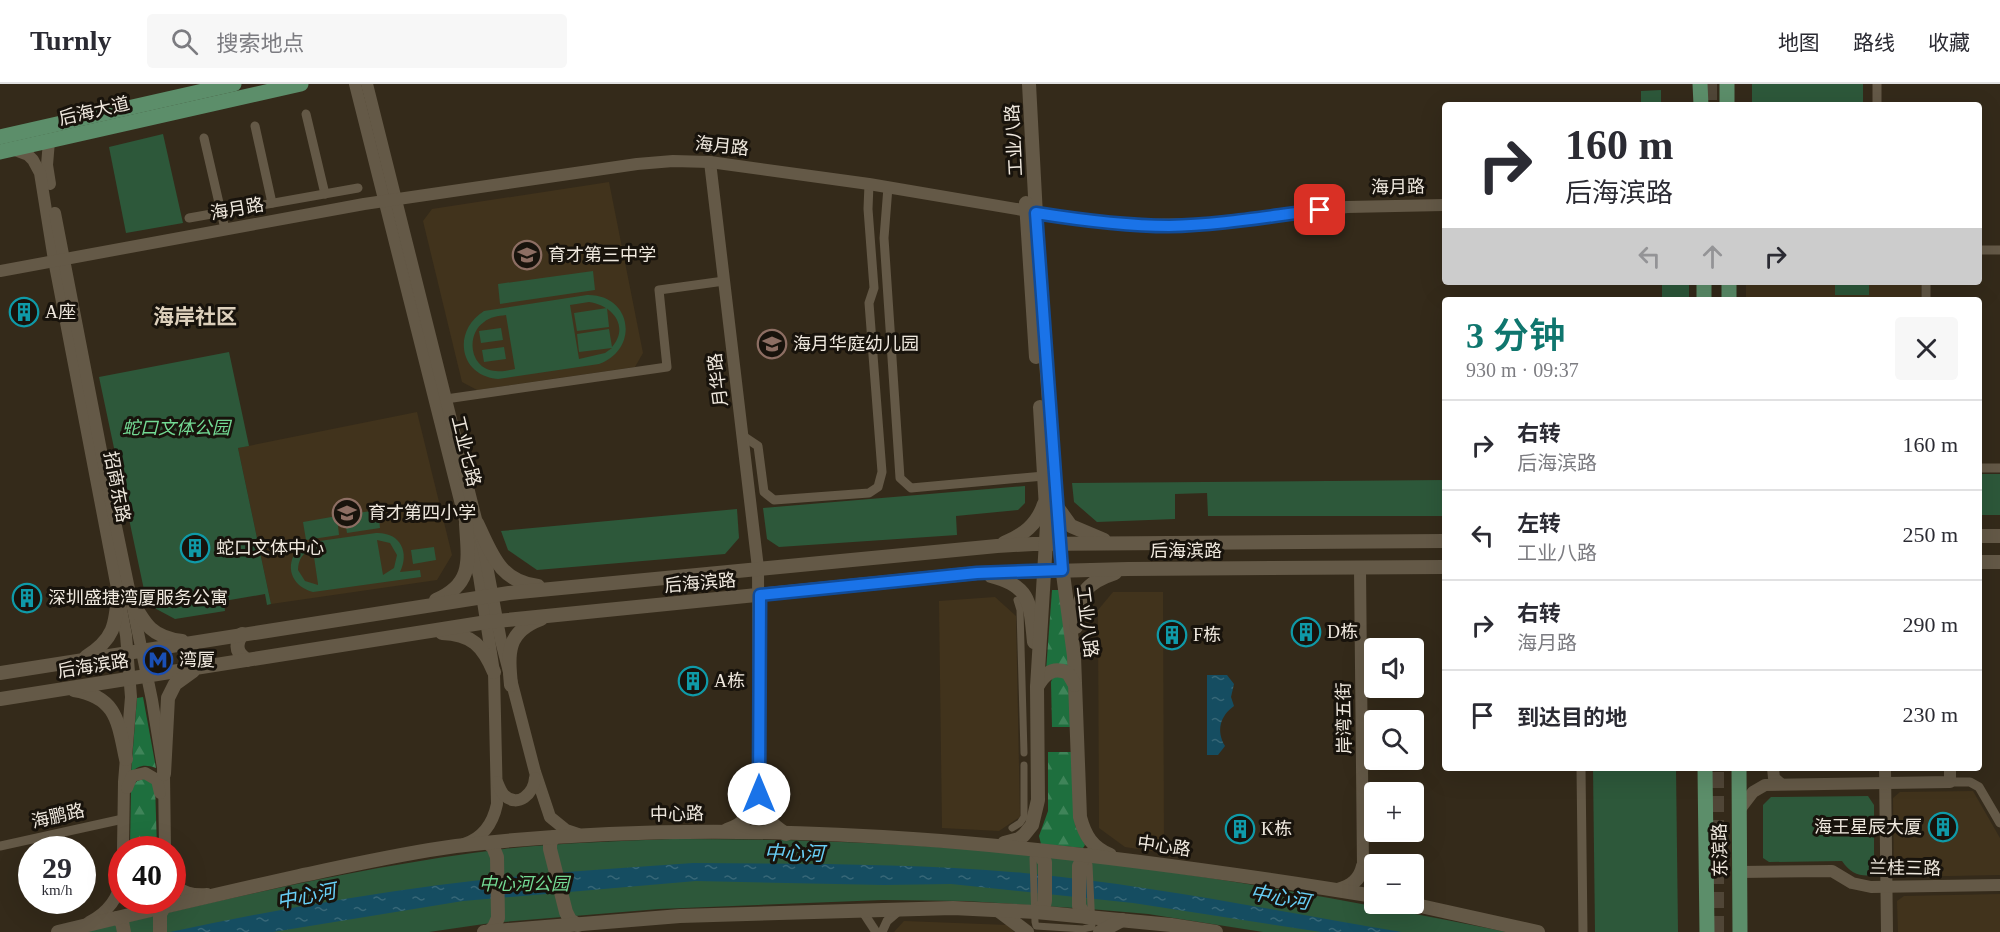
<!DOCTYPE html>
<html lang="zh">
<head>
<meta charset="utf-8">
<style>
	body { margin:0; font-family:"Times New Roman","Noto Sans SC",serif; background:#f7f7f7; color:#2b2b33; height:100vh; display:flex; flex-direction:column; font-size:22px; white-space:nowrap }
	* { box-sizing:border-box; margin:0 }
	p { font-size:20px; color:#7c7c81 }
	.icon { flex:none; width:33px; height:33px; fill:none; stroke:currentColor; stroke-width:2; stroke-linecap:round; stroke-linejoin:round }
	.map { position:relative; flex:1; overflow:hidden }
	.side { position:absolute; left:1442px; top:213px; width:540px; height:474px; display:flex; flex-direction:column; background:#fff; border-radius:6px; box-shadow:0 6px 24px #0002 }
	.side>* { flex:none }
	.guide { position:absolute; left:1442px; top:18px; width:540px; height:183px; border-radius:6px; box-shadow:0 6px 24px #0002; background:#fff; color:#2b2b33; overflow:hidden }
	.controls { position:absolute; left:1364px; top:554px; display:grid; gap:12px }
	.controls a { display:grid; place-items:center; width:60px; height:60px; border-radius:6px; background:#fff; box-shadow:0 6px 24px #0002; font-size:30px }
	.speed { position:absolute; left:18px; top:752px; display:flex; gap:12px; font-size:30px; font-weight:700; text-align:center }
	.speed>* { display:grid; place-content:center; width:78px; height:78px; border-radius:50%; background:#fff; box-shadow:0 6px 24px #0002; line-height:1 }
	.speed small { font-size:15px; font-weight:400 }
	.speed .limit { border:9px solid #d22; background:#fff; color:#111 }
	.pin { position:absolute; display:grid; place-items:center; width:51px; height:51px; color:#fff; margin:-26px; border-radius:12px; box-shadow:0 3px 9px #0006 }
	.me { position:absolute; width:66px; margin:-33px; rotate:0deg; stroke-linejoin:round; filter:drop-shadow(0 0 4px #0008) }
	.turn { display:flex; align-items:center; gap:21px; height:126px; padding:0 24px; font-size:27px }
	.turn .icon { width:78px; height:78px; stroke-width:2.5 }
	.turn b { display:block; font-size:42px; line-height:51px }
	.lanes { display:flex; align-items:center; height:57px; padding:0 24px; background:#0003; justify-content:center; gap:30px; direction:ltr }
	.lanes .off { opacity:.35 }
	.round { display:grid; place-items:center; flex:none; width:63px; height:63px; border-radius:6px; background:#f7f7f7 }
	.headline { display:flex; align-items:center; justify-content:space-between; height:102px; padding:0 24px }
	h1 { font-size:36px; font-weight:600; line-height:45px; color:#0f766e }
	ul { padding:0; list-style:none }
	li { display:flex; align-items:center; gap:18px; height:90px; padding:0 24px; border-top:2px solid #e1e1e2 }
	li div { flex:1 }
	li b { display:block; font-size:22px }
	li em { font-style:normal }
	header { display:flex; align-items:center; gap:36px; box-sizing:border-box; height:84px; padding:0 30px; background:#fff; border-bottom:2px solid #e1e1e2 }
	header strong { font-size:28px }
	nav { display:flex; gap:33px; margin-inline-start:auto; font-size:21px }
	.search { width:420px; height:54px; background:#f7f7f7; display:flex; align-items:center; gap:15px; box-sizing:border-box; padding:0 21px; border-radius:6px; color:#7c7c81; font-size:22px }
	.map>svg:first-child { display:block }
	.built { fill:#41331c }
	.forest { fill:url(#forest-firs) }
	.park { fill:#2d583a; fill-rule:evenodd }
	.water { fill:url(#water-ripples) }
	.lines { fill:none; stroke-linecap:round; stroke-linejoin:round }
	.motorway-tunnel { stroke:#504637; stroke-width:16; stroke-dasharray:16 8; stroke-linecap:butt }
	.pedestrian { stroke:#645947; stroke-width:7 }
	.minor { stroke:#645947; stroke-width:9 }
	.tertiary { stroke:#645947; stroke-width:12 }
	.secondary { stroke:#645947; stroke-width:14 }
	.primary { stroke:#5c8e6a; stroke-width:15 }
	.route-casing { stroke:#114b97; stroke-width:15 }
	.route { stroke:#1a73e8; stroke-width:10 }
	.labels { text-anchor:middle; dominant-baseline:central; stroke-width:6; stroke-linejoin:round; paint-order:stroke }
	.street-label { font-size:18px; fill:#efe8de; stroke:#18130c }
	.poi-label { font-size:18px; fill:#efe8de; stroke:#18130c; text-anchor:start }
	.park-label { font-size:18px; font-style:italic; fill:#73da94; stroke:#18130c }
	.water-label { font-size:20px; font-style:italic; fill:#68cff7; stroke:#18130c }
	.quarter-label { font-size:21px; font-weight:bold; fill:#ddd0bc; stroke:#18130c }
</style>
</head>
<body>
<header>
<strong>Turnly</strong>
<div class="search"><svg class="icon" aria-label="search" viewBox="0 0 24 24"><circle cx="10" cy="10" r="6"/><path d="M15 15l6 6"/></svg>搜索地点</div>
<nav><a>地图</a><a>路线</a><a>收藏</a></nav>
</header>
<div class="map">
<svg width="2000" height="848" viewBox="0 0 2000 848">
	<defs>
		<pattern id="forest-firs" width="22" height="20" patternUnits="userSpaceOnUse" patternTransform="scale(1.5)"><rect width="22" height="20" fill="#1e6f3e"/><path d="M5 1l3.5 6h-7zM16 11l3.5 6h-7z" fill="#3f8459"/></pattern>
		<pattern id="water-ripples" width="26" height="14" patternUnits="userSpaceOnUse" patternTransform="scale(1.5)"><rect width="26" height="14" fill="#154d61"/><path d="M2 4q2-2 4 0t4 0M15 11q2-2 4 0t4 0" fill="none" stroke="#376777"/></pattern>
	</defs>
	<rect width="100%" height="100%" fill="#342a1a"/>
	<!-- built -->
	<g class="built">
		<path d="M609,98L643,269L635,283L477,306L462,298L423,137L432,125Z"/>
		<rect x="1746" y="198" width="175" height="18"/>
		<path d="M417,328L452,471L437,496L271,520L238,364Z"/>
		<path d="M1113,508H1163L1164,769L1125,763L1099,744L1098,526Z"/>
		<path d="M995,513L1016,532L1020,733L999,747L942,744L939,517Z"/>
		<path d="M1973,707L2000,754V791L1899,793L1894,789L1893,714L1900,708Z"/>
		<path d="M2000,810V848H1898L1897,817L1904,812Z"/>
		<path d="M904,837L1008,841L1014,848H894Z"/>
	</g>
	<!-- forest -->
	<g class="forest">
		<path d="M1052,506H1060L1070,584L1046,587Z"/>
		<path d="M1059,590L1069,595L1071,643H1052L1051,598L1053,593Z"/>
		<path d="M143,613L156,684C145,680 138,681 131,689L137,614Z"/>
		<path d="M1048,668H1073L1075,741L1085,761L1083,764L1041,760L1039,752L1048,727Z"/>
		<path d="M146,694L155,700L157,765H130L131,705L137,697Z"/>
	</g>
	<!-- park -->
	<g class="park">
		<rect x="1752" y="0" width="111" height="21"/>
		<path d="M1661,6V21H1641V7Z"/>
		<path d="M163,50L183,139L126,149L109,63Z"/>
		<path d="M593,187L595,206L500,220L498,200Z"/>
		<rect x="1662" y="198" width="27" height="18"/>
		<rect x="1835" y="198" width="34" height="13"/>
		<path d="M587,211C632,210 640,265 599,280L498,295C459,292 452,247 484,227ZM589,218C612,221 630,242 612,263L609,245L577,250L579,268L612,264L605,269L579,275L570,221ZM506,231L515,285C509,286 502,288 496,287C470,286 465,251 484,238C490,233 498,232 506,231Z"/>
		<path d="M607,224L609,243L577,247L574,229Z"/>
		<path d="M501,244L503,256L481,259L479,247Z"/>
		<path d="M504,263L506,275L484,278L482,266Z"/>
		<path d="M229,268L249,362L238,364L271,520L267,521L265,510L224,517L225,527L175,535L147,520L99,293Z"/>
		<rect x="1979" y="390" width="21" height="41"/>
		<path d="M1444,396V432H1208L1207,409L1175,410V435L1097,438L1074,418L1072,399Z"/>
		<path d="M1025,402V419L1018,426L956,432L957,451L779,463L767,455L763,424Z"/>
		<path d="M737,425L739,454L725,470L537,486L508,466L501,447Z"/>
		<path d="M378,426L380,444L347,449L344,431Z"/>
		<path d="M337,432L339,451L306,456L303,438Z"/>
		<path d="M376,449C400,448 410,468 400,488L420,486L421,493L313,508C294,503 285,486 295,469L292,468L291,461ZM377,456L390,459L397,471L394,484L383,491ZM313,466L318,500V501L305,497L298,486C298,476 303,467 313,466Z"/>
		<path d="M434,463L436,476L413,480L411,466Z"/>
		<path d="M1593,684H1676L1678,848H1595Z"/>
		<path d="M1868,712L1874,721V791C1860,793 1851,790 1842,777L1769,778L1763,774V721L1771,713Z"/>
		<path d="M673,755C778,755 885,758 991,767C1164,782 1336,814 1507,848H1263L1148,830L1090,825L966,817L883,816L659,825L491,839L429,848H84C223,816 362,782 504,765C560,759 617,757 673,755Z"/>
	</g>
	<!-- water -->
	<g class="water">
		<path d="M1207,591H1227L1234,600L1231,613L1234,622C1220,632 1216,647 1225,662L1218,671H1207Z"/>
		<path d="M693,779C803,780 914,779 1024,789C1151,801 1276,827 1402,848H1321L1133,819L951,800L884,801L696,797L463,817L273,848H170C259,829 348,813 439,801C523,790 608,785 693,779Z"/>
	</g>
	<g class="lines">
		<!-- motorway-tunnel -->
		<g class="motorway-tunnel">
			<path d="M1709,0V21"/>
			<path d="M1716,848V684"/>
		</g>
		<!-- pedestrian -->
		<g class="pedestrian">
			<path d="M1017,516L1020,526L1024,669"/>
			<path d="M1012,744L1020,739L1024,733V681"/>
			<path d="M1033,774L1035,838L1036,842L1083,845L1092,843L1089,781"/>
		</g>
		<!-- minor -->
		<g class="minor">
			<path d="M1877,0V21"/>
			<path d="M306,30L325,110"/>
			<path d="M255,42L272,119"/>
			<path d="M204,54L225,145"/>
			<path d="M888,103L884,154L900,394L911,404L1044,392"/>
			<path d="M189,134L358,104"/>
			<path d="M1978,166H2000"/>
			<path d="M1926,198V216"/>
			<path d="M439,316L667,283L659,206L724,197"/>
			<path d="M743,352L758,362L764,408L774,416L869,409L878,403L882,388L869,219L874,204L868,125L869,100"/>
			<path d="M1978,384H2000"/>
			<path d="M1581,684L1583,848"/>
			<path d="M1950,698H1970L1979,703L2000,739"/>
			<path d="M0,762L123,735"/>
			<path d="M861,825L876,848"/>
			<path d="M882,848L887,837L901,825"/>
		</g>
		<!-- tertiary -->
		<g class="tertiary">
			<path d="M355,0L479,492L494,588L497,720C493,739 483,754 464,760"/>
			<path d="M367,0L485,471L501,557L535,688L550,733L566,746L578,750"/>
			<path d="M49,57L47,81L50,100"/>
			<path d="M12,65L28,71L33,76L40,89L54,176L126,551L131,613L124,698L123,765"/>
			<path d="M710,78L758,484L759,710"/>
			<path d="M55,129L111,418L152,616L164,690L165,765"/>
			<path d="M0,187L364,120L637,80L673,77L710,78L869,100L1058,132L1132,141L1211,140L1347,123L1444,121"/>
			<path d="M1360,485L1363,782"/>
			<path d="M1773,684L1774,694L1781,700"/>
			<path d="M1885,684L1887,848"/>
			<path d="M497,698C499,702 501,708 504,711C518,725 534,709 535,694"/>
			<path d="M127,704L132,692L145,689L157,696L160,709"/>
			<path d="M1740,725L1753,708L1765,701L1950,698V684"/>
			<path d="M1740,788L1832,787L1852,799L1871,803L2000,801"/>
			<path d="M172,797C181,809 193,811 207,810"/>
			<path d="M89,838C107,829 119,814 122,793"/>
		</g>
		<!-- secondary -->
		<g class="secondary">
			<path d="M1029,0L1037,150L1059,460L1074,572L1080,733C1085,752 1092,763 1110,771"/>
			<path d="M1026,119L1036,273"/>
			<path d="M1058,424L1071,442L1104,456"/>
			<path d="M477,439C492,470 499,497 538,502"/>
			<path d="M1978,452H2000"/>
			<path d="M1004,459C1023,451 1037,441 1044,420"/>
			<path d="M1978,478H2000"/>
			<path d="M991,492C1032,502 1030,521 1034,558"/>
			<path d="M131,515C145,541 152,553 182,557"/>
			<path d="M436,516C474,500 468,475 466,440"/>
			<path d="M1076,543C1078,511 1084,499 1115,489"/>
			<path d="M442,549C472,550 483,562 494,588"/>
			<path d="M242,550C235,561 236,569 247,576"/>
			<path d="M86,573C114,555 116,541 118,509"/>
			<path d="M0,589L509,509L997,462L1033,460L1444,457"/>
			<path d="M511,601C508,569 506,548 541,535"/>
			<path d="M1037,603C1044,590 1053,582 1068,589L1075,601"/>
			<path d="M74,606C117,613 118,638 126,675"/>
			<path d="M0,615L487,538L977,489L1128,485L1444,483"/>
			<path d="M164,690L168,614L175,600L193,587"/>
			<path d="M759,710C761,729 770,740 786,750"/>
			<path d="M727,746C746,740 753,728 759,710"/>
			<path d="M554,753L550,759V765L566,828L570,836L578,841"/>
			<path d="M488,759L493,763L497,773L498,834L494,843L490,847"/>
			<path d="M1004,759L1019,755L1024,751L1032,741L1038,716L1037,603L1047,441L1040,323"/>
			<path d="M1036,766L1045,778V817L1044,821L1036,828"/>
			<path d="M1338,806C1351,802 1360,796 1363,782"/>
			<path d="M1407,819L1538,848"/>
			<path d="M999,827L1027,848"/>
			<path d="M1086,833L1079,822V782L1083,775L1088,771"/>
			<path d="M117,834L122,838L124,848"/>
			<path d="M58,848C138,829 218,810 299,792C351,781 403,769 456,762C762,726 1072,763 1374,812"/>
			<path d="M160,848V830L164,823"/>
			<path d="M484,848L680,832L953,824L1036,828L1171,841L1216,848"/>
			<path d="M1100,848L1122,836"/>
		</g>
		<!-- primary -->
		<g class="primary">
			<path d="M1700,0L1701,21"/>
			<path d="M1727,0V21"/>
			<path d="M0,53L234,0"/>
			<path d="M0,68L301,0"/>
			<path d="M1729,198V216"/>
			<path d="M1704,216V198"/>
			<path d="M1705,684L1707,848"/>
			<path d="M1739,684L1740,848"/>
		</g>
	</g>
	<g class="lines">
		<!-- route casing -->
		<g class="route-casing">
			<path id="route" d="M759,710L760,511L977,489L1062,486L1036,129C1080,136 1124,142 1169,142C1220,141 1270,132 1320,126"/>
		</g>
		<!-- route -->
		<use href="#route" class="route"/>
	</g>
	<!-- icons -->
	<defs>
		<g id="school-ring" transform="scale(1.5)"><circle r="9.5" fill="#18130c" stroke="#8d6e63" stroke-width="1.5"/><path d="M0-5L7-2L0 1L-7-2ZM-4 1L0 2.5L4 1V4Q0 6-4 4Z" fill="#8d6e63"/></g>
		<g id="building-ring" transform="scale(1.5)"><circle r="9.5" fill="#18130c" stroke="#0f9aa8" stroke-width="1.5"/><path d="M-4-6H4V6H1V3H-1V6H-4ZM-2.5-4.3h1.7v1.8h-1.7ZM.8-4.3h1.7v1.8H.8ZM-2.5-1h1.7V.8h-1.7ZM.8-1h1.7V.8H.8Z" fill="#0f9aa8"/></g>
		<g id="metro-ring" transform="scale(1.5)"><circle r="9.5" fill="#18130c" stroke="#1a4fb4" stroke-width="1.5"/><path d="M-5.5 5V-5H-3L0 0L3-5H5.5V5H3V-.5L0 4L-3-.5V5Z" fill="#1a4fb4"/></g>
	</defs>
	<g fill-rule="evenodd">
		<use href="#school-ring" x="527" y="171"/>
		<use href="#building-ring" x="24" y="228"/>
		<use href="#school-ring" x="772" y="260"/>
		<use href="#school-ring" x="347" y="429"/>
		<use href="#building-ring" x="195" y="464"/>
		<use href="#building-ring" x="27" y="514"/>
		<use href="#building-ring" x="1306" y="548"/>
		<use href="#building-ring" x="1172" y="551"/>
		<use href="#metro-ring" x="158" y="576"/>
		<use href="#building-ring" x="693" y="597"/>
		<use href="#building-ring" x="1943" y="743"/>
		<use href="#building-ring" x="1240" y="745"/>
	</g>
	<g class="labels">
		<!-- street labels -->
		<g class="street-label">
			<text transform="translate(94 27) rotate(-13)">后海大道</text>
			<text transform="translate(1014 56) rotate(-93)">工业八路</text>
			<text transform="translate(722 62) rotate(6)">海月路</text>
			<text transform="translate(1398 103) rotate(-1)">海月路</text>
			<text transform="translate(237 125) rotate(-10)">海月路</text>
			<text transform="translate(718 296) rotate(-97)">月华路</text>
			<text transform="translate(466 367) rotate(76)">工业七路</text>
			<text transform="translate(117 403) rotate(79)">招商东路</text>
			<text x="1186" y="467">后海滨路</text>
			<text transform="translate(700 499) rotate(-5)">后海滨路</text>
			<text transform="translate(1087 538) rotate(83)">工业八路</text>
			<text transform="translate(93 582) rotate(-9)">后海滨路</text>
			<text transform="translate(1344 634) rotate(-91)">岸湾五街</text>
			<text transform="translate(677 730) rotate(-1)">中心路</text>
			<text transform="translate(58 732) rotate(-13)">海鹏路</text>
			<text transform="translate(1164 762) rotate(8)">中心路</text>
			<text transform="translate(1720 766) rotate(-91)">东滨路</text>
			<text transform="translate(1905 784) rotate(1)">兰桂三路</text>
		</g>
		<!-- poi labels -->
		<g class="poi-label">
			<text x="548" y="171">育才第三中学</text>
			<text x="45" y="228">A座</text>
			<text x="793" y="260">海月华庭幼儿园</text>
			<text x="368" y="429">育才第四小学</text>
			<text x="216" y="464">蛇口文体中心</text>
			<text x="48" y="514">深圳盛捷湾厦服务公寓</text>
			<text x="1327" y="548">D栋</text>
			<text x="1193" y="551">F栋</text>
			<text x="179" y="576">湾厦</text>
			<text x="714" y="597">A栋</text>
			<text x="1922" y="743" text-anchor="end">海王星辰大厦</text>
			<text x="1261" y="745">K栋</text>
		</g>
		<!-- park labels -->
		<g class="park-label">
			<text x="176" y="344">蛇口文体公园</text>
			<text x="524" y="800">中心河公园</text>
		</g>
		<!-- water labels -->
		<g class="water-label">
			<text transform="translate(794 769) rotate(1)">中心河</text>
			<text transform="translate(306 812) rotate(-11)">中心河</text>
			<text transform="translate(1280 813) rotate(10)">中心河</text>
		</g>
		<!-- quarter labels -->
		<g class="quarter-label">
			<text x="195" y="233">海岸社区</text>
		</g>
	</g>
</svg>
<div class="controls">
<a><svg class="icon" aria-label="sound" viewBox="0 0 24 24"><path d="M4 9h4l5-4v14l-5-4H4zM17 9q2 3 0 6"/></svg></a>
<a><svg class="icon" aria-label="search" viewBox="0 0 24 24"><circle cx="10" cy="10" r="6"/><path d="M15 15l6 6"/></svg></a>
<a>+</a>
<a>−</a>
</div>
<div class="speed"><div>29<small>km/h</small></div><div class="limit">40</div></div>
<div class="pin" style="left:1320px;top:126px;background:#d93025"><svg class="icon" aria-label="arrive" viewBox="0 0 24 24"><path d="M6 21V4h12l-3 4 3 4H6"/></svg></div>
<svg class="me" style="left:759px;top:710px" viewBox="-20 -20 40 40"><circle r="19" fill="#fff"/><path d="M0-13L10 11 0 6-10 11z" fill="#1a73e8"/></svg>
<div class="guide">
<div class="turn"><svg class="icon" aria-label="right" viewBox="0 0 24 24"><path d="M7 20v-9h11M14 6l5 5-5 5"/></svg><div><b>160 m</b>后海滨路</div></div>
<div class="lanes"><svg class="icon off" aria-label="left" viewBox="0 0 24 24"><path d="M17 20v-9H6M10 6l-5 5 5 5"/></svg><svg class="icon off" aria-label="ahead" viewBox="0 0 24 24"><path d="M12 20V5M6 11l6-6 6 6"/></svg><svg class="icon" aria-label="right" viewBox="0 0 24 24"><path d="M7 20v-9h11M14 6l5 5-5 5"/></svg></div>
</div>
<section class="side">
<div class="headline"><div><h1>3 分钟</h1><p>930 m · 09:37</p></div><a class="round"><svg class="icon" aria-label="close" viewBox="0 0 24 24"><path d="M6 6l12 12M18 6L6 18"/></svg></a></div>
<ul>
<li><svg class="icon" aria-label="right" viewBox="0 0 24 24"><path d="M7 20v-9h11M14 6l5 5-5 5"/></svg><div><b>右转</b><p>后海滨路</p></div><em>160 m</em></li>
<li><svg class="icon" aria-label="left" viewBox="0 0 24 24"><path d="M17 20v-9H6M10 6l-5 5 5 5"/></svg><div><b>左转</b><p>工业八路</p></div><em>250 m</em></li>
<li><svg class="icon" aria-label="right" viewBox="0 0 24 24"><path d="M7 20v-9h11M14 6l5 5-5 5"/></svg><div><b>右转</b><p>海月路</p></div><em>290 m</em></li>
<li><svg class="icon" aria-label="arrive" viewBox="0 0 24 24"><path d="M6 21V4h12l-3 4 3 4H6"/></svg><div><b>到达目的地</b></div><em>230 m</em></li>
</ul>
</section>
</div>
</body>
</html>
